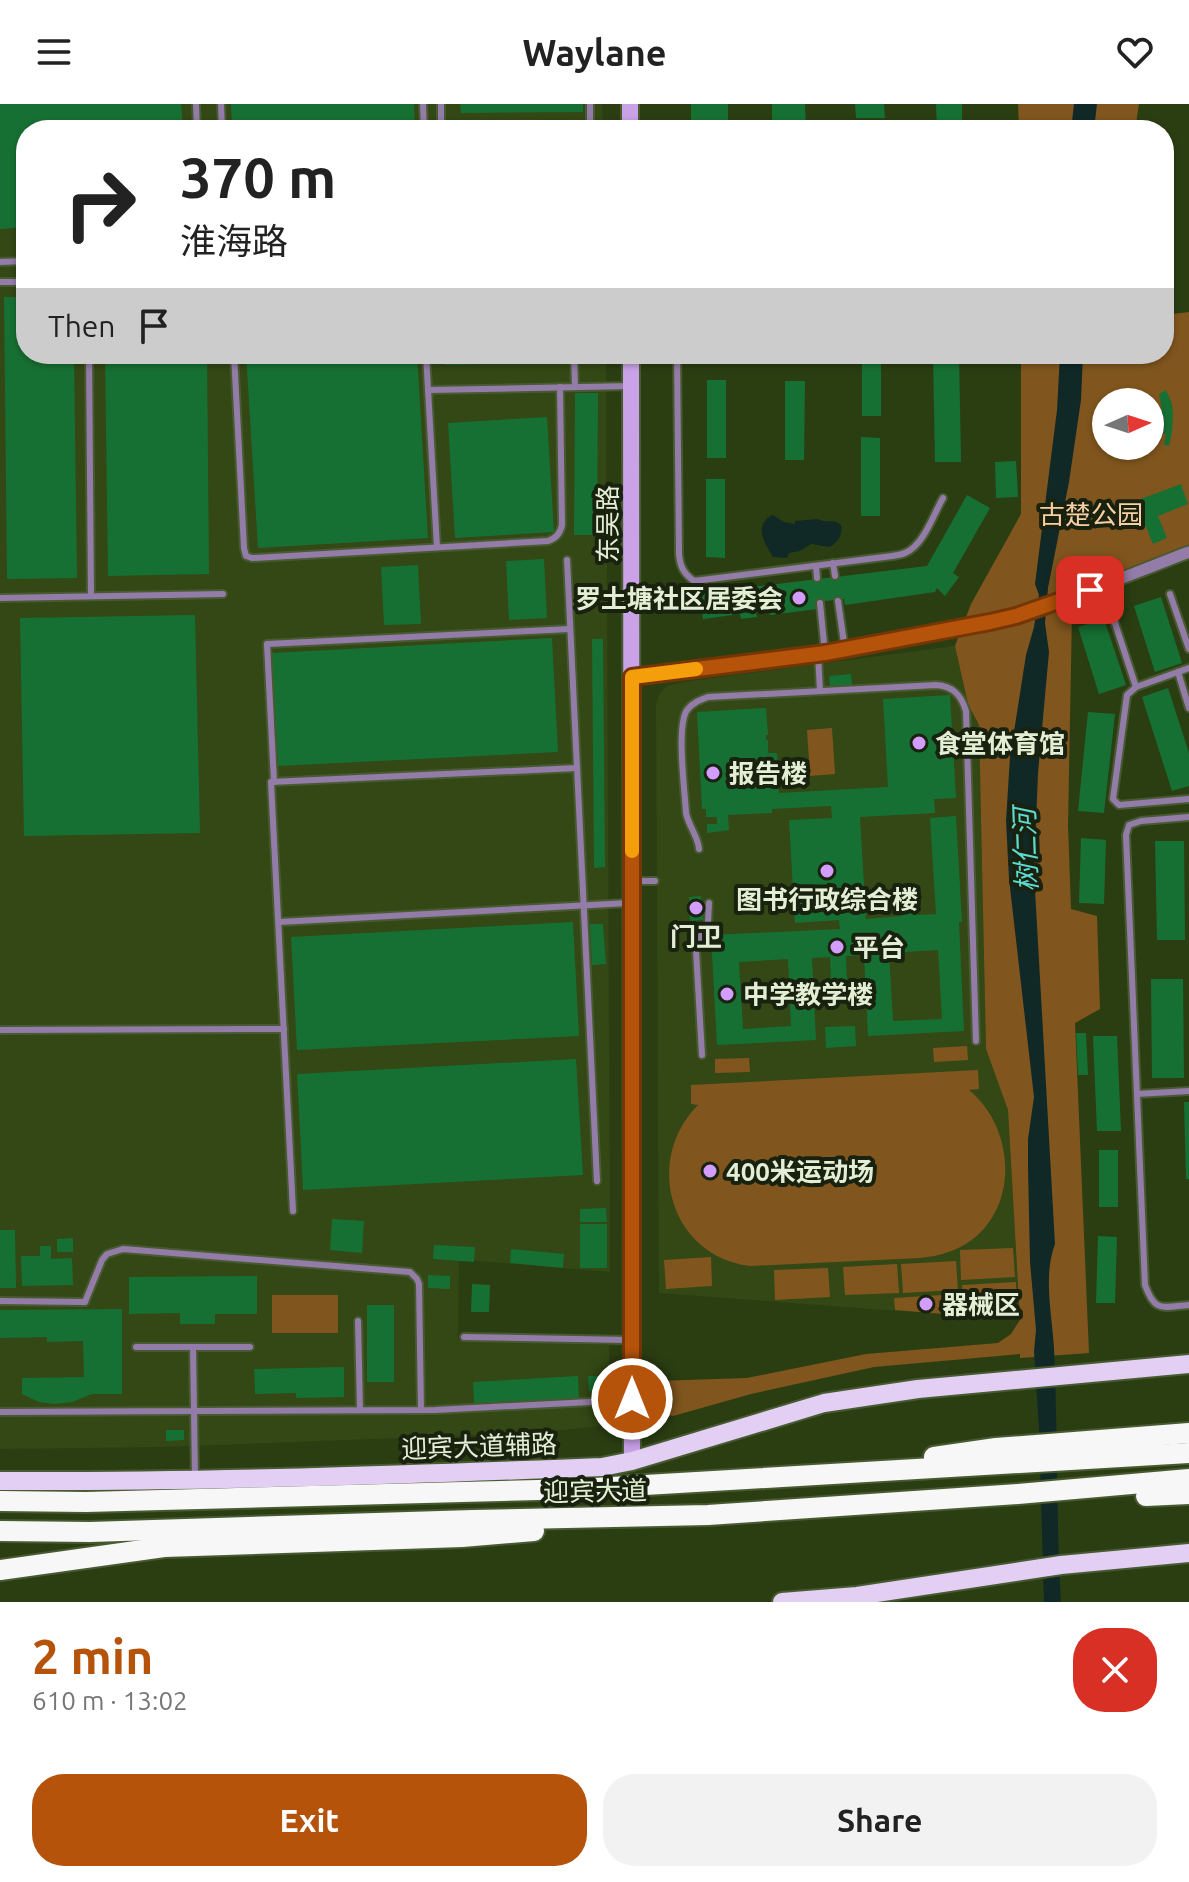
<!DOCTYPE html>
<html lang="en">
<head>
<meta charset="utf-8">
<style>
	body { margin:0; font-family:Ubuntu,"Noto Sans SC",sans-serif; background:#f2f2f2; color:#222; height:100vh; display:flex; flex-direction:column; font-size:30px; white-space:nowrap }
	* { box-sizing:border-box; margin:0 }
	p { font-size:26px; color:#767676 }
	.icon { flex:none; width:44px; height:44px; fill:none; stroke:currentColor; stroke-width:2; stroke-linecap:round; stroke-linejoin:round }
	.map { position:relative; height:1498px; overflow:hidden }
	.details { display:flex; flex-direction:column; background:#fff; flex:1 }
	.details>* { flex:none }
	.hud { position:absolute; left:16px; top:16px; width:1158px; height:244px; border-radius:32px; box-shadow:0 2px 6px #0004; background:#fff; color:#222; overflow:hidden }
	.needle { width:52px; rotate:87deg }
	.controls { position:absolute; left:1092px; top:284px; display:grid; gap:16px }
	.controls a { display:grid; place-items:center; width:72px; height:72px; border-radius:50%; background:#fff; box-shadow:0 2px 6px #0004; font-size:40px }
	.pin { position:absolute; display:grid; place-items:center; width:68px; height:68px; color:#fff; margin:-34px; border-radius:16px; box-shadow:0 4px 12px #0006 }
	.me { position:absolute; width:88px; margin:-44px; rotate:0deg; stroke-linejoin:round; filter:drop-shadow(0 0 6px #0008) }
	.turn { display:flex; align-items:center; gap:28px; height:168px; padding:0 32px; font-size:36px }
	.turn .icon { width:104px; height:104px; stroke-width:2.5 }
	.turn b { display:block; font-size:56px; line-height:68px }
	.then { display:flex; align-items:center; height:76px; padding:0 32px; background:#0003; gap:16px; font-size:30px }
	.round { display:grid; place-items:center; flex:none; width:84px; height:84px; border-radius:32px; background:#f2f2f2 }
	.overview { display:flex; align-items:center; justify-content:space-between; height:136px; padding:0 32px }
	h1 { font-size:48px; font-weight:700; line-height:60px; color:#b45309 }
	.action { display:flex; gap:16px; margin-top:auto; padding:16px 32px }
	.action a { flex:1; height:92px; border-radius:32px; background:#b45309; color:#fff; font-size:32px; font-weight:700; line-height:92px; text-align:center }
	.action a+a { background:#f2f2f2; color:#222 }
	header { display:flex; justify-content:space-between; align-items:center; height:104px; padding:0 32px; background:#fff; font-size:36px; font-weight:700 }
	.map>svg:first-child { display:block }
	.built { fill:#334815 }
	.green { fill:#81561e; fill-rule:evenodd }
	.water { fill:#102927 }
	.building { fill:#177033; fill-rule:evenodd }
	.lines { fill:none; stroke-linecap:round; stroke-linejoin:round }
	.lane-casing { stroke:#485a31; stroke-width:10 }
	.street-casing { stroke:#485a31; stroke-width:15 }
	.secondary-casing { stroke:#485a31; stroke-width:20 }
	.primary-casing { stroke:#485a31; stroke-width:22 }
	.highway-casing { stroke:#485a31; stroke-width:24 }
	.lane { stroke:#947ca8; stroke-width:6 }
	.street { stroke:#947ca8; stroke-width:11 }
	.secondary { stroke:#c9a2e8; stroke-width:16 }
	.primary { stroke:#e2cff3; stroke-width:18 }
	.highway { stroke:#f7f7f7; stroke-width:20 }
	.route-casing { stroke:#753606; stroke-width:20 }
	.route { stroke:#b45309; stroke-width:14 }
	.slow { stroke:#f59e0b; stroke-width:14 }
	.poi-dot { fill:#d29dfd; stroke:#19210f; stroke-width:3 }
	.labels { text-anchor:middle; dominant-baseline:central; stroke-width:8; stroke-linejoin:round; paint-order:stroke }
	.park-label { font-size:26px; fill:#f8cfa3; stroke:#19210f }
	.street-label { font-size:26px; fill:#e2eed5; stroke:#19210f }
	.poi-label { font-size:26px; font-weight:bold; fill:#e2eed5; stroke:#19210f; text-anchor:start }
	.water-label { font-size:28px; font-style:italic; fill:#5ddad1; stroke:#19210f }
</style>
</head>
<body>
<header><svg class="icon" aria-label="menu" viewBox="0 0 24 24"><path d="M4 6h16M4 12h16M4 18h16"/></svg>Waylane<svg class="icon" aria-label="heart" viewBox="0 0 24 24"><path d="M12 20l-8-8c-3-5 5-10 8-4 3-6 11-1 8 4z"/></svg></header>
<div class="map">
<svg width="1189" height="1498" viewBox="0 0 1189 1498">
	<rect width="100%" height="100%" fill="#2b3e12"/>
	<!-- built -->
	<g class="built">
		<path d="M0,0H602L603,26H26V250H606L610,1168L459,1155L458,1236L609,1241V1321L533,1329L161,1343L0,1345Z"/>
		<path d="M955,542L968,600L979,621L986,945L1008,1006L1020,1216L659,1189L656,600L660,589L667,582L683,578Z"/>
	</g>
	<!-- green -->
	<g class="green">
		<path d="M1018,0H1139L1135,26H1019Z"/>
		<path d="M1189,208V444L1067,490L1072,509L1068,721L1071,805L1097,812L1100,905L1075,919L1089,1249L1020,1254V1250L874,1263L751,1290L673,1312C651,1308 657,1295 656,1277L747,1274L866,1250L998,1239L1011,1230L1020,1216L1008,1006L986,945L979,621L968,600L955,542L971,500L1021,410V250H1164V211ZM1106,298H1150V342H1106Z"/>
		<path d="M832,624L835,670L810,672L807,626Z"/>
		<path d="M967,942L968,956L934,958L933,944Z"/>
		<path d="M749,954L750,968L715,969V955Z"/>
		<path d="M978,966L979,985L969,986C1013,1022 1020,1098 973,1135C957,1147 940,1152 920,1154L750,1162C670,1152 643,1057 698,1001L691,1000V981Z"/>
		<path d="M1013,1144L1015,1173L961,1176L960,1146Z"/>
		<path d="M711,1153L712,1182L666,1185L664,1156Z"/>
		<path d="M956,1157L958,1186L903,1189L901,1160Z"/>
		<path d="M897,1160L899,1189L845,1191L843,1163Z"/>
		<path d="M828,1164L830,1193L775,1196L774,1166Z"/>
		<path d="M1016,1178L1017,1206L963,1209L962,1181Z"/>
		<path d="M958,1190L959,1211L895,1206L894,1194Z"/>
		<rect x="272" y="1191" width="66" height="38"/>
	</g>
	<!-- water -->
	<g class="water">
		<path d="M1074,0H1097L1094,26H1071Z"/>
		<path d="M1060,250H1083L1081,296L1069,378L1048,484L1045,519L1049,548L1038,669L1034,768L1055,1140C1043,1172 1052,1210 1054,1244C1058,1329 1056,1413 1061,1498H1044L1039,1325L1034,1247L1036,1226L1030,1158L1028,1063V1035L1034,993L1009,775L1006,717L1010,653L1026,551L1034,523L1039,491L1035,480L1057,306Z"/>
		<path d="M773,411L784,418L795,420V417L818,415C826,420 833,414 841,421C843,431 838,438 830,443L811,440L800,447L789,449L787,454L773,453C764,439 753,420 773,411Z"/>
	</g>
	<!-- building -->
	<g class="building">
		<path d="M0,0H181L183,26H26V123L0,125Z"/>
		<path d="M231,0H414L415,26H232Z"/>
		<path d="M460,0H583V8L461,9Z"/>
		<rect x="691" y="0" width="37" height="26"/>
		<path d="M772,0H805L806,26H772Z"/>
		<path d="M855,0H884L885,14H856Z"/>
		<path d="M936,0H962V26H937Z"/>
		<path d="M4,193H26V250H74L77,474L7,475Z"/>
		<path d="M105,250H207L209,470L108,472Z"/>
		<path d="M246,250H417L428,434L258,444Z"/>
		<path d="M445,250H554V258L445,261Z"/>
		<rect x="708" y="250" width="21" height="7"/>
		<path d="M785,250H804V258L785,259Z"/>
		<rect x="862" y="250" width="19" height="62"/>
		<path d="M933,250H959L961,358H935Z"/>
		<rect x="707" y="276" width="19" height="78"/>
		<path d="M785,277H805L804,356H785Z"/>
		<path d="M1166,286L1172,300L1173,311L1172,328L1169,342L1164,341L1166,330L1161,329L1162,306L1159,290Z"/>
		<path d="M575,289H598L597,431H574Z"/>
		<path d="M547,313L554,428L455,434L448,319Z"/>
		<path d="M861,333L880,334V412H861Z"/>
		<path d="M1016,357L1018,393L996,394L995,358Z"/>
		<path d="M706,375H725V454L706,453Z"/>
		<path d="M1181,380L1188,400L1158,412L1167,434L1153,440L1144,418L1138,420L1130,399Z"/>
		<path d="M967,391L990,404L953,469L959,473L945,492L937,484L935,488L845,501L844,495L815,498L817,505L770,511V506L756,508L757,513L741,515L740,510L703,515L700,489L927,462Z"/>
		<path d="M544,455L547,514L509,516L506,457Z"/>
		<path d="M418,461L421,520L384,521L381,463Z"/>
		<path d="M1161,493L1182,559L1155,568L1134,502Z"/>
		<path d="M195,511L200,729L24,732L20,514Z"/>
		<path d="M1104,515L1126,581L1099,590L1078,523Z"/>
		<path d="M552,534L558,648L278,662L272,549Z"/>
		<path d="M592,535H603L605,763L594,764Z"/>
		<path d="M851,570L852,581L830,583L829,572Z"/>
		<path d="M1168,584L1189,649V682L1172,687L1142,593Z"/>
		<path d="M950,591L956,694L934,695L935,709L860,713L866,815L901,812L908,807H913L919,811L936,810L930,714L956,712L962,818H959L964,927L868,932L864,851L846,852L847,876L831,877L830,853L812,854L816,936L717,941L711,831L840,825L839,816L795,819L789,716L832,714L831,702L772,705V709L728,711L729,726L707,729V720H717V713H706V705H702L697,608L766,604L768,631H766V636H768V649H777L779,689L888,683L883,595ZM938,846L942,915L893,917L889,849ZM788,855L791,922L743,925L739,858Z"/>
		<path d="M1088,608L1115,610L1104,709L1078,707Z"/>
		<path d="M1081,734L1106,736L1104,800L1079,799Z"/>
		<path d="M1155,737H1184L1185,836H1157Z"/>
		<path d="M701,792L703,816L690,817L689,793Z"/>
		<path d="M573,818L579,932L297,946L291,833Z"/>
		<path d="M590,820H603L606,860L592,861Z"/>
		<path d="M1151,875H1183L1184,974H1152Z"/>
		<path d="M855,922L856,942L826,944L825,923Z"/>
		<path d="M1076,929H1086L1088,971H1078Z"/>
		<path d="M1093,932H1117L1121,1027H1097Z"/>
		<path d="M576,955L583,1071L303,1086L297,970Z"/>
		<path d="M1184,998H1189V1075H1186Z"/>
		<rect x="1099" y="1046" width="19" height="57"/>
		<path d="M606,1104L607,1118H580V1105Z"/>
		<path d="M332,1115L364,1117L362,1149L330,1146Z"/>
		<rect x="580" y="1120" width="27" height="44"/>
		<path d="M0,1126H15L16,1184H0Z"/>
		<path d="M1098,1132L1117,1133L1115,1199H1096Z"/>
		<path d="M73,1134V1148H57V1135Z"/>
		<path d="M434,1141L475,1143L474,1158L433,1155Z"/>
		<path d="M40,1142H51V1155L72,1154L73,1181L22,1182L21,1152H40Z"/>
		<path d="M511,1145L564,1150L563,1164L510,1159Z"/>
		<path d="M428,1171L450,1172V1185L428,1184Z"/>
		<path d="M257,1172V1210H215V1220H180V1209L129,1210V1173Z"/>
		<path d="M472,1180L490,1181L489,1208H471Z"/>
		<rect x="367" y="1201" width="27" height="77"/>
		<path d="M122,1205V1290H92L72,1298L55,1300L39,1298L22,1290V1274L84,1273L83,1237L47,1238V1233L0,1234V1206Z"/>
		<path d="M344,1263V1293L296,1294V1289L255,1290L254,1265Z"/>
		<path d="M578,1272L579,1294L474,1299L473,1278Z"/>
		<path d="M588,1272H609V1286L589,1287Z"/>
		<path d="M166,1326H184V1336L166,1337Z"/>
	</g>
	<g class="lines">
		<!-- lane casing -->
		<g class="lane-casing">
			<g id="lane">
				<path d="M196,0L197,26"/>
				<path d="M221,0L222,26"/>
				<path d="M423,0L424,26"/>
				<path d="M441,0V26"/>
				<path d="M590,0V22"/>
				<path d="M441,24L627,22"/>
				<path d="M0,158L26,157"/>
				<path d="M0,178H26"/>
				<path d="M89,250L91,492"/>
				<path d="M234,250L244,444L246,452L252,454L548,437C556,434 560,430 562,421L560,283"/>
				<path d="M426,250L437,443"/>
				<path d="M574,250L575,283"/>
				<path d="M677,250L679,450C680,462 683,469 694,477L892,452C896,451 901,451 905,449C924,441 933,411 943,394"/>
				<path d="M428,286L631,282"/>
				<path d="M567,456L597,1077"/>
				<path d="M833,459L835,472"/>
				<path d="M816,462L817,474"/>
				<path d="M1170,490L1189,545"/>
				<path d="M0,494L223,490"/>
				<path d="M838,497L845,546"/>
				<path d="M820,499L825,549"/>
				<path d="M1113,513L1136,583"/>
				<path d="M818,550L820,587"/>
				<path d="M1189,564L1136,583L1127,591L1113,695L1119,701L1189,695"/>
				<path d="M1178,568L1189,604"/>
				<path d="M274,678L267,540L570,525"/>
				<path d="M1189,713L1141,717L1129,721L1126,731L1145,1181C1155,1209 1162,1203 1189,1201"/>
				<path d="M699,745C698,732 689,723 686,709C685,688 676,622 687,606C692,599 700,596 708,593L936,581C953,582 961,591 966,607L976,937"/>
				<path d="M635,777H655"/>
				<path d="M279,818L628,799"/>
				<path d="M0,926L284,925"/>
				<path d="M702,951L696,846L698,837L708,819L709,799"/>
				<path d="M1137,990L1189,987"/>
				<path d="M293,1107L271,678L577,664"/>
				<path d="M0,1197L85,1198L102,1156L107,1150L123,1145L410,1168L417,1175L419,1180L421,1306"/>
				<path d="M358,1217L360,1306"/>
				<path d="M464,1233L629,1236"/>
				<path d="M136,1243H250"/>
				<path d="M0,1308L194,1307L193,1243"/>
				<path d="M195,1373L194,1307L435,1306L628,1296"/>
			</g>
		</g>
		<!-- street casing -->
		<g class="street-casing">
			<path id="street" d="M632,573L825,549L990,518C1058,502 1123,473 1189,448"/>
		</g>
		<!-- secondary casing -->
		<g class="secondary-casing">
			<g id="secondary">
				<path d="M630,0V26"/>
				<path d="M631,250L632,1357"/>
			</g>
		</g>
		<!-- primary casing -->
		<g class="primary-casing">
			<g id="primary">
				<path d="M0,1377C201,1378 401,1371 602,1363L632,1357L824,1299L918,1285L1189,1260"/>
				<path d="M782,1498L857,1492L1061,1461L1189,1449"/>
			</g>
		</g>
		<!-- highway casing -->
		<g class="highway-casing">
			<g id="highway">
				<path d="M934,1353L996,1344L1189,1329"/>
				<path d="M1146,1392L1189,1390"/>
				<path d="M0,1397L86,1398L577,1385L1189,1349"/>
				<path d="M0,1427L90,1428L473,1416L708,1411L1018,1390L1189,1375"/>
				<path d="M0,1466L164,1443L462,1433L534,1427"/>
			</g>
		</g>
		<!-- lane -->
		<use href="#lane" class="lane"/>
		<!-- street -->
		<use href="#street" class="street"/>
		<!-- secondary -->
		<use href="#secondary" class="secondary"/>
		<!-- primary -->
		<use href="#primary" class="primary"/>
		<!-- highway -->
		<use href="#highway" class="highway"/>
	</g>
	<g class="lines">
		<!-- route casing -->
		<g class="route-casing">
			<path id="route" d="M632,1295V573L825,549L990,518L1016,512L1090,486"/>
		</g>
		<!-- route -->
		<use href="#route" class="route"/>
		<!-- slow -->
		<path class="slow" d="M632,747V573L696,565"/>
	</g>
	<!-- markers -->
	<g class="poi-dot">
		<circle cx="799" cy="494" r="8"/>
		<circle cx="919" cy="639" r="8"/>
		<circle cx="713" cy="669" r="8"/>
		<circle cx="827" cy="767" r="8"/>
		<circle cx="696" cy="804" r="8"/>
		<circle cx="837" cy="843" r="8"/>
		<circle cx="727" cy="890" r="8"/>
		<circle cx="710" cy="1067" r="8"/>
		<circle cx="926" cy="1200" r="8"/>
	</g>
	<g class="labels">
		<!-- park labels -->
		<g class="park-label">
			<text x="1091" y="410">古楚公园</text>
		</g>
		<!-- street labels -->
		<g class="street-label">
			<text transform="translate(607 420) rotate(-90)">东吴路</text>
			<text transform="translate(479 1342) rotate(-2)">迎宾大道辅路</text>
			<text transform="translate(595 1387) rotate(-1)">迎宾大道</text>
		</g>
		<!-- poi labels -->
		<g class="poi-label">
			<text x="783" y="494" text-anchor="end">罗土塘社区居委会</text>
			<text x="935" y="639">食堂体育馆</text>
			<text x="729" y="669">报告楼</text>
			<text x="827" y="795" text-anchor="middle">图书行政综合楼</text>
			<text x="696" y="832" text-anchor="middle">门卫</text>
			<text x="853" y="843">平台</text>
			<text x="743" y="890">中学教学楼</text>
			<text x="726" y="1067">400米运动场</text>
			<text x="942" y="1200">器械区</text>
		</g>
		<!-- water labels -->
		<g class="water-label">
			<text transform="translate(1025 746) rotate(-92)">树仁河</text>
		</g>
	</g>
</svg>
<div class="controls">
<a><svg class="needle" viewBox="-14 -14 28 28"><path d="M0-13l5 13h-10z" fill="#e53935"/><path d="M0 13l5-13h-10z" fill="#767676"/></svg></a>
</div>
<div class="pin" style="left:1090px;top:486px;background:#d93025"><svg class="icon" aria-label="arrive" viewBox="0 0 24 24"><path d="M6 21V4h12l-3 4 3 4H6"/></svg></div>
<svg class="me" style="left:632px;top:1295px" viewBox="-20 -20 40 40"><circle r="17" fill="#b45309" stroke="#fff" stroke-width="3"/><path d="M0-11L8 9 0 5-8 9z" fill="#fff"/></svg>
<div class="hud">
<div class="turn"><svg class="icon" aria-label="right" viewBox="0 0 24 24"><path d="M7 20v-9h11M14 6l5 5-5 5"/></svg><div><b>370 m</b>淮海路</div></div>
<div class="then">Then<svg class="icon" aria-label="arrive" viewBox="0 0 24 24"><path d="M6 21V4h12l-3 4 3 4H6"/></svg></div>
</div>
</div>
<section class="details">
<div class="overview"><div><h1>2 min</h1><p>610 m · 13:02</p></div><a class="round" style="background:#d93025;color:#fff"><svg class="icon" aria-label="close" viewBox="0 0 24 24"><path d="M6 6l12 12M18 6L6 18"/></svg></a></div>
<div class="action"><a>Exit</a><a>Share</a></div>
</section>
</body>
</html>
